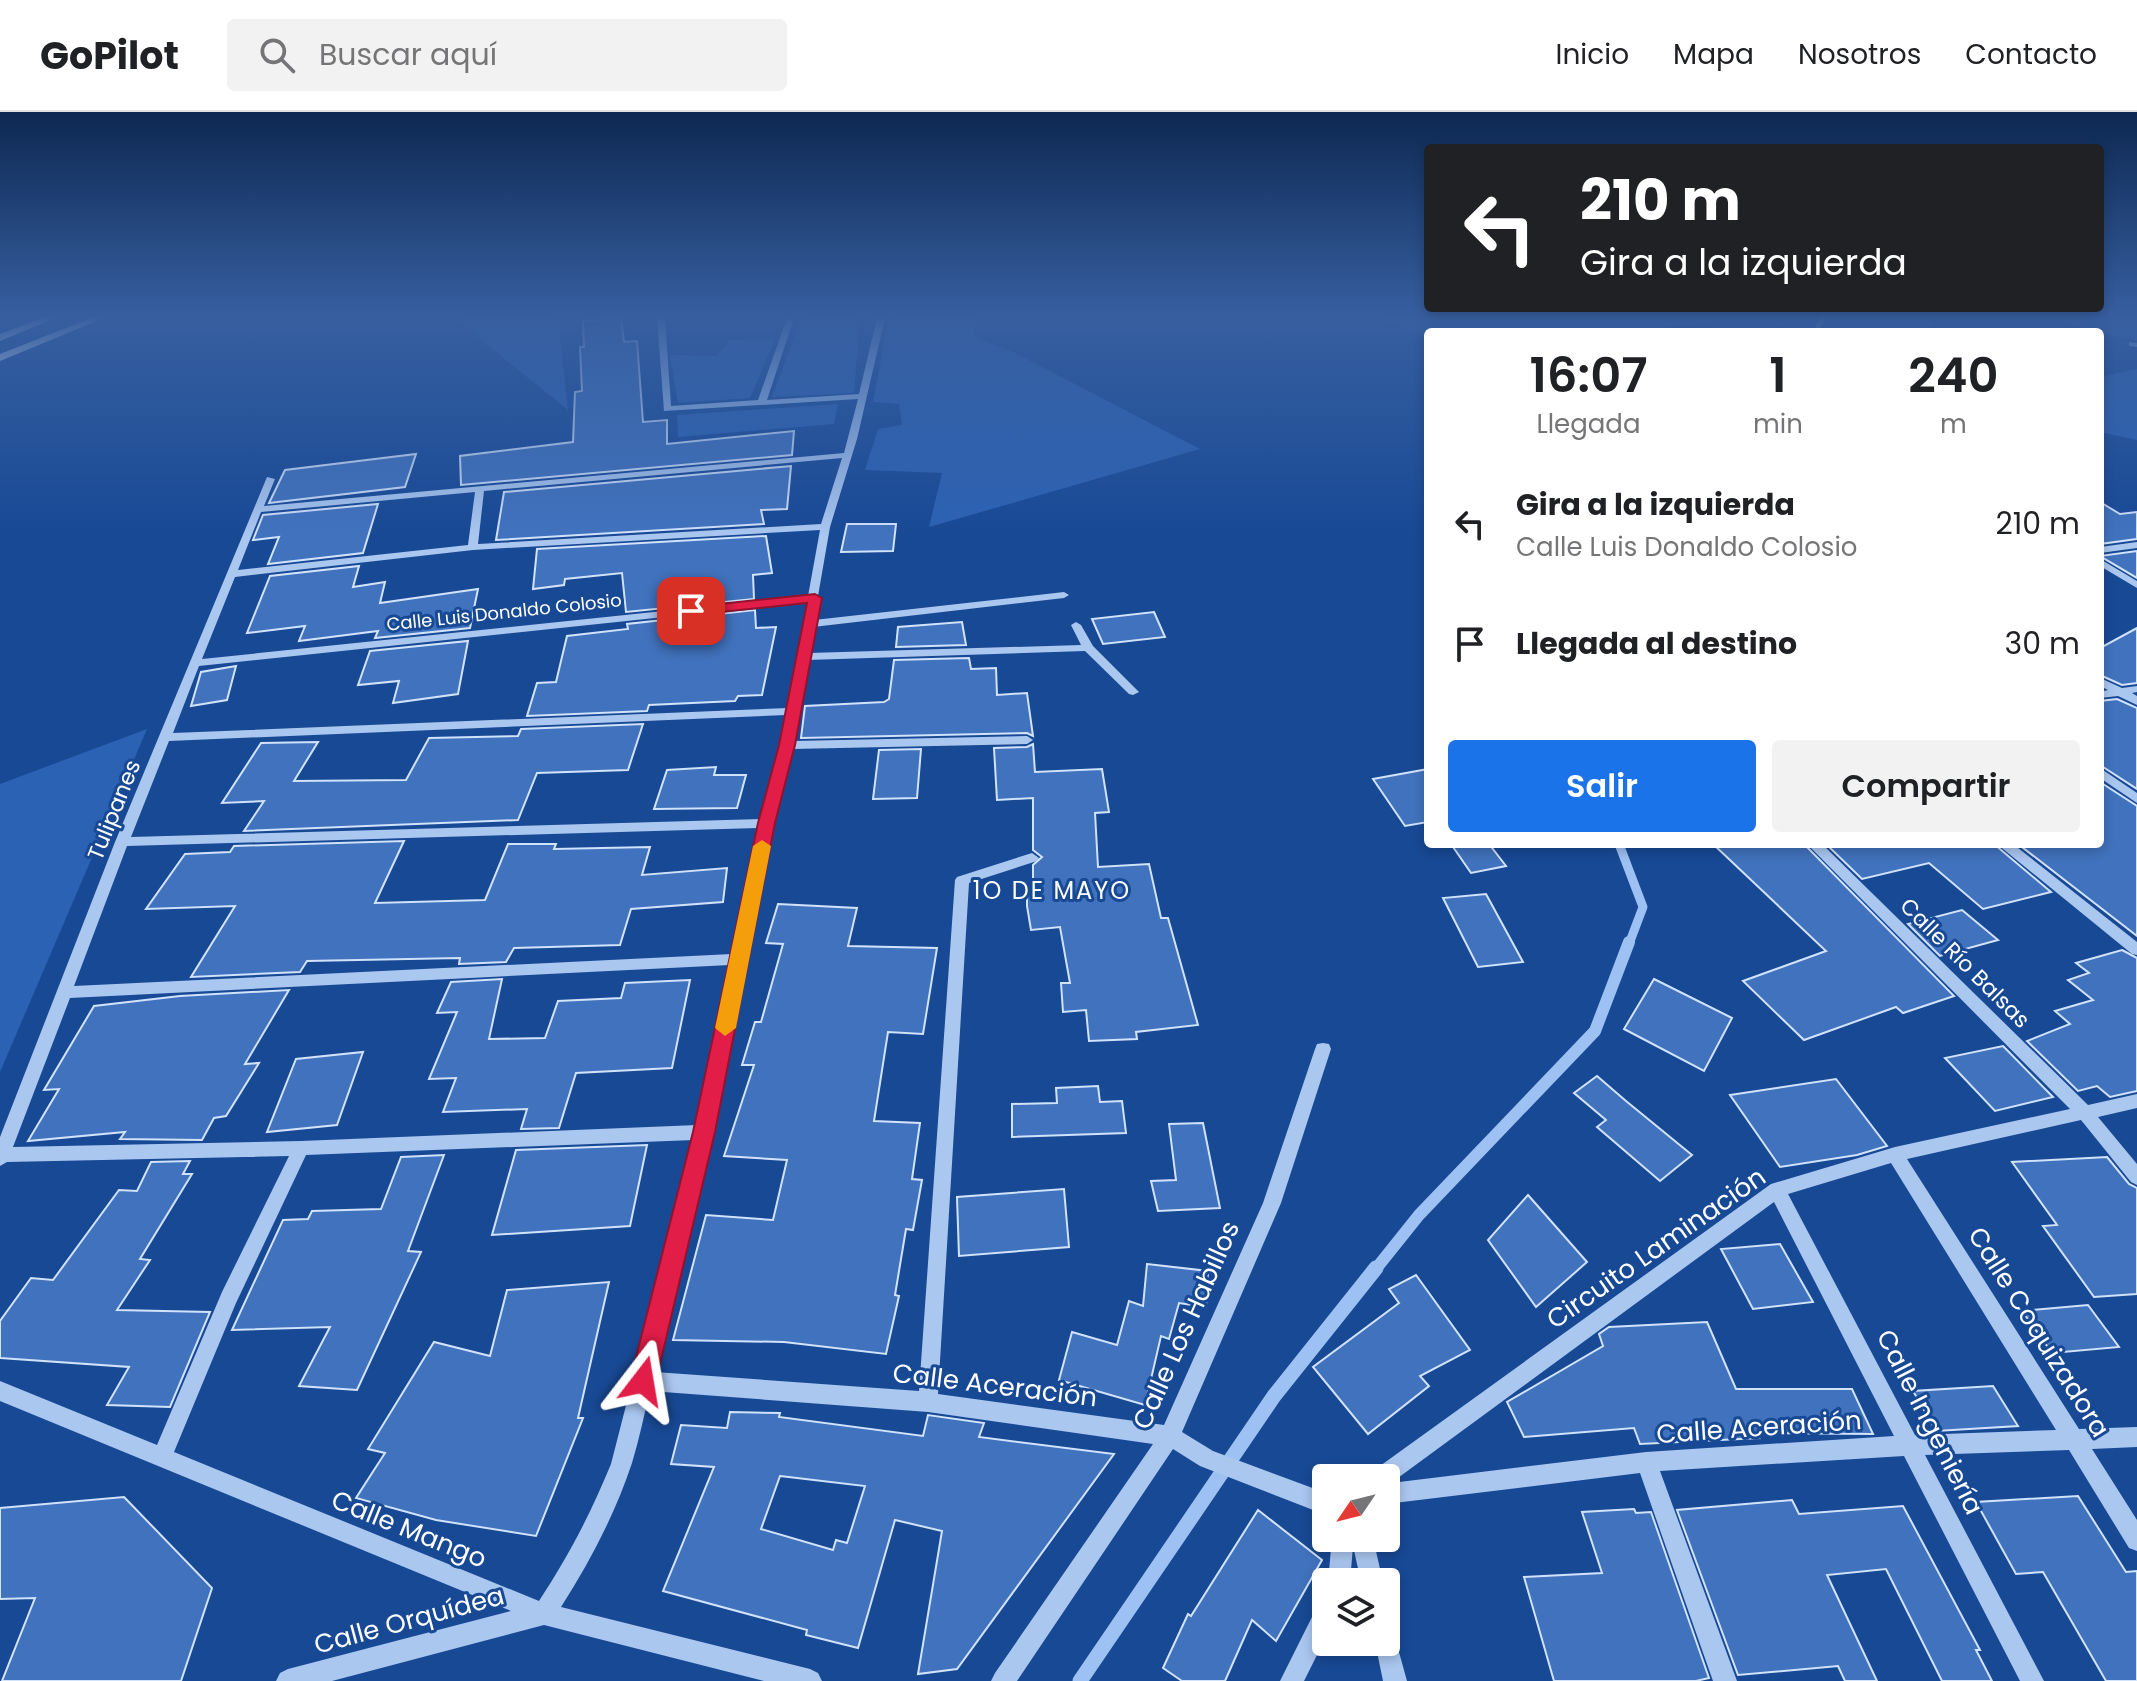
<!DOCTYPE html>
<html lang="es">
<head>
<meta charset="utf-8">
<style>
	body { margin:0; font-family:Poppins,sans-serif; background:#f2f2f2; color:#202124; height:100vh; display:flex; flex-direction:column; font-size:30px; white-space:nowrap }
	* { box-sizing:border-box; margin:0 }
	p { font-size:26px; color:#757577 }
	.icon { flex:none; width:44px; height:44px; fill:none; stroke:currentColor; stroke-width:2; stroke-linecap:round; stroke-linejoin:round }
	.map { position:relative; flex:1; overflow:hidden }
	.panel { position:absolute; left:1424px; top:216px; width:680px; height:520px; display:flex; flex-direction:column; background:#fff; border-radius:8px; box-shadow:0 4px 12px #0003 }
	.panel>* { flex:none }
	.top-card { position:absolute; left:1424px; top:32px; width:680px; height:168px; border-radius:8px; box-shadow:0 4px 12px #0003; background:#202124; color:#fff; overflow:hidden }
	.needle { width:52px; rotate:235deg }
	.tools { position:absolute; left:1312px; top:1352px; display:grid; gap:16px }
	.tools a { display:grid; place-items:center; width:88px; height:88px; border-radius:8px; background:#fff; box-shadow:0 4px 12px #0003; font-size:40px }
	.pin { position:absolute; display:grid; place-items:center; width:68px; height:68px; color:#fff; margin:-34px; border-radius:16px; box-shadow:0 4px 12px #0006 }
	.me { position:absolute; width:88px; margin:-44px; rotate:14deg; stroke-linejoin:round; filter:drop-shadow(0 0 6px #0008) }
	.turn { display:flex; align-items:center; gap:28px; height:168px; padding:0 24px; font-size:36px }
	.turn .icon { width:104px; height:104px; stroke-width:2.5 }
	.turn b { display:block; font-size:56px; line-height:68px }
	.eta { display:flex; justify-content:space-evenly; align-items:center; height:136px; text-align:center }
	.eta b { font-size:48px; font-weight:600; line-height:56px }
	.action { display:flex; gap:16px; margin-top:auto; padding:16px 24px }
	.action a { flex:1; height:92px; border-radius:8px; background:#1a73e8; color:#fff; font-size:32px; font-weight:600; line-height:92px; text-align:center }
	.action a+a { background:#f2f2f2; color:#202124 }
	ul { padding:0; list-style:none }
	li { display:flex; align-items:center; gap:24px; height:120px; padding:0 24px }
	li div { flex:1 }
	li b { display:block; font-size:30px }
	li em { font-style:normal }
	header { display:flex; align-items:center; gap:48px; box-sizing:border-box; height:112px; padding:0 40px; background:#fff; border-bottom:2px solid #e0e0e0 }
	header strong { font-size:38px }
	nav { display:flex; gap:44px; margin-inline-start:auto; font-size:28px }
	.search { width:560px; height:72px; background:#f2f2f2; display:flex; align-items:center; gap:20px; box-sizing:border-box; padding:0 28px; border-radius:8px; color:#757577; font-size:30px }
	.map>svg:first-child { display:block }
	.green { fill:#2c62b4 }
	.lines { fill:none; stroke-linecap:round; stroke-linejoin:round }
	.stream-far3 { stroke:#9dc1f3; stroke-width:6 }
	.stream-far2 { stroke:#9dc1f3; stroke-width:9 }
	.stream-far1 { stroke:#9dc1f3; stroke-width:12 }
	.stream { stroke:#9dc1f3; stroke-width:15 }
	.building { fill:#4172bd; stroke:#d1e2fb; stroke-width:2; fill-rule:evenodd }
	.minor { fill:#aac7f0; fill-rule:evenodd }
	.major { fill:#f4f8ff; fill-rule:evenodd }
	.route { fill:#e11d48; stroke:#92132f; stroke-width:2 }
	.slow { fill:#f59e0b }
	.labels { text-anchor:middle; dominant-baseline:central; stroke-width:6; stroke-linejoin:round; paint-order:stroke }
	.far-street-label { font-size:18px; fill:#fff; stroke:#184995 }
	.street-label { font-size:22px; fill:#fff; stroke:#184995 }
	.neighbourhood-label { font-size:24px; letter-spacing:2px; fill:#fff; stroke:#184995 }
	.near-street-label { font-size:26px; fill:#fff; stroke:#184995 }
</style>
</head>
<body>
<header>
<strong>GoPilot</strong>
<div class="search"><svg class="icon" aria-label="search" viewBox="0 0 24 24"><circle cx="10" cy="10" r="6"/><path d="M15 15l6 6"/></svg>Buscar aquí</div>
<nav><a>Inicio</a><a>Mapa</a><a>Nosotros</a><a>Contacto</a></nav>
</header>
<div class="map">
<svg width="2137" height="1569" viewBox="0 0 2137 1569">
	<rect width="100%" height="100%" fill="#184995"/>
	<!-- green -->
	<g class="green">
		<path d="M454,206H558L568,298Z"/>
		<path d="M801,206H860L854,281L772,285Z"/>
		<path d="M889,206H977L973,224L1015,241L1200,337L929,415L942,361L865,358L878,317L902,313L899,292L873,290Z"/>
		<path d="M1379,206H1735L1638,220H1428V226Z"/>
		<path d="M1844,206H1933L1931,220H1837Z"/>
		<path d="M2063,206H2137V229L2073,214Z"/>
		<path d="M775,227L750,286L678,291L670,243L717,244L729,228Z"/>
		<path d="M2137,257V328L2100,320V265Z"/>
		<path d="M838,292L834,312L678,325L677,303Z"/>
		<path d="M147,617L0,960V672Z"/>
	</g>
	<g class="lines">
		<!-- stream-far3 -->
		<path class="stream-far3" d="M1816,220L1823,206"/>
		<!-- stream-far2 -->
		<path class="stream-far2" d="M1619,732L1643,795L1629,832"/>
		<!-- stream-far1 -->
		<path class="stream-far1" d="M1375,1158L1419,1103L1595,919L1629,830"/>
		<!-- stream -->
		<path class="stream" d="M1080,1569L1274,1284L1376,1156"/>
	</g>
	<!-- building -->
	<g class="building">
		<path d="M621,206L624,230L637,229L643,310L667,308V332L794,319L792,343L461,373L460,344L573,330L575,280L582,279L580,235H584L583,209Z"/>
		<path d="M416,342L405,375L269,391L285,358Z"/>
		<path d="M791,354L787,397L761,398L764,412L496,428L504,380Z"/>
		<path d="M2100,390L2120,402L2137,400V427L2100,432Z"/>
		<path d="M378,392L363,441L268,452L279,425L253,428L263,403Z"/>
		<path d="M847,412H896L893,439L841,440Z"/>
		<path d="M766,424L772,461L753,463L754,487L626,500L622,461L565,467L564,473L533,477L537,437Z"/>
		<path d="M2137,439V466L2100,444Z"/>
		<path d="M359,454L353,475L385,470L380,491L478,477L470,516L375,526L378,519L299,529L305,514L247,521L270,464Z"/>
		<path d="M755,498L756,516L776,515L762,583L738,584L735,589L649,593L647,599L527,604L537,571L556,570L567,524L628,517L627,512Z"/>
		<path d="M1154,500L1165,525L1103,532L1092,507Z"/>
		<path d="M962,510L966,533L896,535L898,515Z"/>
		<path d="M2137,516V571L2122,573L2100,563V536Z"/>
		<path d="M468,529L458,582L393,591L399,569L358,573L370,539Z"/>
		<path d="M969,546L971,557L996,556L997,583L1027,581L1033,624L1027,621L801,626L805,594L884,590L889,587L894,548Z"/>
		<path d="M236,554L227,588L191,594L201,560Z"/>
		<path d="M2117,587L2137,596V677L2100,653V589Z"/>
		<path d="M643,612L628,658L537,661L518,708L244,719L264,689L222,691L261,631L318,630L294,669L406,668L429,626L518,624L521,617Z"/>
		<path d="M1033,632L1035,660L1102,657L1109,700L1095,701L1098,755L1149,752L1161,806H1168L1198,913L1136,920L1137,927L1089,929L1086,898L1063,900L1061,871H1070L1060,815L1031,818L1027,794V776H1033V753L1042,745L1033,738V686L997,688L994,636L1027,635Z"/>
		<path d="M921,637L917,686L873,687L879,638Z"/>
		<path d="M716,655L714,663H746L737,696L654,697L667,658Z"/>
		<path d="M1428,657V710L1405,714L1373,667Z"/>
		<path d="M2100,670L2137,694V824L2018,732H2100Z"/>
		<path d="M404,729L375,791L485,788L508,732H556L554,737L650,735L642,763L727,756L723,790L631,797L620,833L514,836L506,850L459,852L460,846L307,849L300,860L191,865L235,794L146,797L185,742L230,740L234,734Z"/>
		<path d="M1451,732H1489L1506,754L1471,761Z"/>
		<path d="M1713,732H1804L1954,884L1903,901L1896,895L1804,928L1743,869L1826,839Z"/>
		<path d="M1826,732H1994L2051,780L1983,797L1929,751L1862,767Z"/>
		<path d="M1486,782L1523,850L1478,855L1443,786Z"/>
		<path d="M778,792L857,796L848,834L937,836L923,922L888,920L874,1009L920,1011L912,1067L922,1068L913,1118L906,1117L895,1183L899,1184L886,1242L784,1230L673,1228L706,1103L773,1108L787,1048L724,1044L754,953H742L755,910H761L783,832L766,831Z"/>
		<path d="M1962,798L1998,828L1940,844L1908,812Z"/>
		<path d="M2122,838L2137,846V979L2110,985L2097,974L2078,979L2027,929L2070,912L2055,899L2093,888L2068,868L2089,861L2076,851Z"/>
		<path d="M502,867L489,927L545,926L558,889L621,886L625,871L690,868L672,956L576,961L559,1016L521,1017L527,997L443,1000L456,966L429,967L457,900L437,901L451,870Z"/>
		<path d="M1654,867L1732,906L1704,959L1624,917Z"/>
		<path d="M289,878L245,952L259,951L226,1004L214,1006L202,1028L120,1027L125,1020L28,1029L59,977L44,978L94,894L180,884Z"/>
		<path d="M2003,934L2053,985L1995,999L1945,946Z"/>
		<path d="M363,940L337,1013L267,1020L296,947Z"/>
		<path d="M1597,964L1626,989L1692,1043L1660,1069L1597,1015L1606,1008L1574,981Z"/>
		<path d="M1836,967L1887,1034L1857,1043L1780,1055L1730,983Z"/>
		<path d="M1098,974L1100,990L1122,989L1126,1021L1012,1025V992L1057,991L1056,976Z"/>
		<path d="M1203,1011L1220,1096L1158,1099L1151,1069L1176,1068L1169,1012Z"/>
		<path d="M647,1033L630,1114L492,1123L516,1038Z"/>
		<path d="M444,1043L408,1139L421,1140L357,1278L299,1274L330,1215L232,1218L283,1108L308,1107L312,1099L381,1097L401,1045Z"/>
		<path d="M2107,1045L2129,1072L2137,1076V1182L2094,1185L2043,1114L2057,1113L2012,1050Z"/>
		<path d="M190,1049L183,1062H192L140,1147L150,1148L117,1198L210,1200L170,1295L107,1293L129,1255L0,1246V1209L31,1166L53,1168L119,1078L137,1079L151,1050Z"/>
		<path d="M1064,1077L1069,1135L959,1144L957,1085Z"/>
		<path d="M1528,1083L1587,1150L1536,1195L1488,1128Z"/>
		<path d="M1780,1132L1813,1190L1753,1197L1721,1137Z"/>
		<path d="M1147,1152L1208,1159L1206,1195L1179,1191L1169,1227L1161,1224L1145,1293L1059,1268L1072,1220L1117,1233L1129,1189L1143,1194Z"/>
		<path d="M1416,1163L1470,1238L1420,1264L1429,1274L1368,1322L1313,1255L1399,1191L1389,1177Z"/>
		<path d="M609,1170L578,1306H583L536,1424L436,1408L356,1386L385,1341L368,1337L434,1230L490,1244L507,1178Z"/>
		<path d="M2088,1193L2119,1235L2052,1241L2022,1199Z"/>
		<path d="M1707,1210L1736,1277H1852L1873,1322L1756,1321L1759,1326L1640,1332L1634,1316L1524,1325L1507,1290L1603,1234L1599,1222L1609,1215Z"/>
		<path d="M1993,1274L2018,1314L1936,1319L1913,1279Z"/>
		<path d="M730,1300L780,1301L779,1305L923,1324L928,1303L984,1311L979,1325L1114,1342L957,1557L918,1562L942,1419L895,1408L858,1536L806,1523L807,1518L663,1479L714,1355L671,1352L681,1313L727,1316ZM780,1364L865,1374L847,1431L836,1428L833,1438L761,1417Z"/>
		<path d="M2078,1384L2126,1460L2137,1459V1569H2106L2043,1460L2016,1462L1976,1390Z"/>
		<path d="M124,1385L212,1476L181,1569H2L35,1486L0,1487V1396Z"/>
		<path d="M1792,1388L1799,1402L1903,1394L1980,1538H1976L1992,1569H1942L1886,1457L1827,1463L1877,1569H1845L1838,1554L1738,1563L1677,1398Z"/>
		<path d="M1634,1397L1636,1401L1651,1400L1709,1566L1696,1569H1554L1524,1465L1602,1461L1582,1400Z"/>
		<path d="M1258,1398L1322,1448L1276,1529L1252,1508L1225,1569H1182L1163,1556L1188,1502L1191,1504Z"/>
	</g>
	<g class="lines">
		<!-- minor -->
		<g class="minor">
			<path d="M657,206H665L671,294L758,288L787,206H794L767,288L859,282L877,206H885L857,327L830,415L818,484L820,486L817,489L814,508L1064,480L1069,483L1064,486L813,515L809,541L1081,533L1071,513L1076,510L1081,513L1093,534L1139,580L1133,583L1129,582L1085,539L807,548L794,629L1027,624L1033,628L1027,632L792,637L773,711L712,1020L655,1260L919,1279L955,768L957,765L1032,741L1039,746L1037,749L969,771L938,1282L1164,1313L1263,1091L1315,937L1317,932L1323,931L1329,932L1331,937L1281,1091L1182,1320L1213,1339L1326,1381V1403L1200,1354L1173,1337L1017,1569H991L995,1561L1153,1332L928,1300L650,1279C644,1303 639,1328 632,1351C615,1402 590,1450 561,1495L810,1557L818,1561L822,1569H764L544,1513L332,1569H276L280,1561L288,1557L511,1499L0,1289V1269L157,1333L222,1180L289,1044L7,1050L0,1054V1025L115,730L267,365L275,367L264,394L844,341L858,287L664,299ZM842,346L821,412L478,432L484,379ZM475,380L468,433L238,458L261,400ZM820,418L808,484L202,547L235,465L473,438ZM807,490L788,596L173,621L199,554ZM786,603L781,633L761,707L131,725L169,629ZM758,716L732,842L74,874L127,734ZM730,853L697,1013L301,1029L13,1035L70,886ZM694,1028L611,1352C590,1403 569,1443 539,1489L174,1340L236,1191L306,1043Z"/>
			<path d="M2129,230L2137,231V235L2129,234Z"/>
			<path d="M2137,430V436L2100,441V435Z"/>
			<path d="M2100,447L2137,469V476L2100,454Z"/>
			<path d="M2100,566L2122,576L2137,574V580L2132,581L2137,584V593L2118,584L2100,586V580L2108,578L2100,574Z"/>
			<path d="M2100,656L2137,681V691L2100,666Z"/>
			<path d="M1807,732H1822L2088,993L2137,982V996L2098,1005L2137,1052V1073L2131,1070L2081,1008L1907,1047L2079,1317L2137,1315V1335L2092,1337L2137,1408V1439L2129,1436L2069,1338L1925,1343L2044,1569H2020L1904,1344L1660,1359L1737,1569H1713L1640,1361L1386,1392V1366H1370L1373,1359L1771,1072L1895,1035L2070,997ZM1891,1051L2056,1318L1915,1323L1788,1082ZM1774,1090L1894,1324L1646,1340L1391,1371Z"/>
			<path d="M1997,732H2013L2137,830V843L2132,842Z"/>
			<path d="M1332,1426H1373L1383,1470H1361L1353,1434L1350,1470H1328Z"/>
			<path d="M1326,1490V1525L1304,1569H1280L1318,1493Z"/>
			<path d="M1386,1519L1394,1522L1407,1569H1383L1375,1530H1386Z"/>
		</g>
		<!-- major -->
		<g class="major">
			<path d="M43,206H56L0,229V222Z"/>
			<path d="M91,206H104L0,249V242Z"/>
		</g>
	</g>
	<!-- sky -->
	<linearGradient id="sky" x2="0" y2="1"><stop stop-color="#0d2852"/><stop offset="0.48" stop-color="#375fa0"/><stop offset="1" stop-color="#375fa0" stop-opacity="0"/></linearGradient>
	<rect width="2137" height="425" fill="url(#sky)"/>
	<!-- route -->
	<path class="route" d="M815,482L822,486L795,633L775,711L715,1020L656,1269L652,1278L643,1282L634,1278L630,1269L693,1020L758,711L779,633L807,491L691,503L684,499L691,495Z"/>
	<!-- slow -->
	<path class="slow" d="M762,728L771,734L736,916L725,924L715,916L753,734Z"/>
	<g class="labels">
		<!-- far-street labels -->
		<g class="far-street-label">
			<text transform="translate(504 500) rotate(-6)">Calle Luis Donaldo Colosio</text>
		</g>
		<!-- street labels -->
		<g class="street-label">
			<text transform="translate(114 698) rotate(-68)">Tulipanes</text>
			<text transform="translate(1965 851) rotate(45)">Calle Río Balsas</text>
		</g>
		<!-- neighbourhood labels -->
		<g class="neighbourhood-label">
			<text x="1052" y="778">1O DE MAYO</text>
		</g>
		<!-- near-street labels -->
		<g class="near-street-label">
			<text transform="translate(1656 1136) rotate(-35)">Circuito Laminación</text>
			<text transform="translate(1186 1213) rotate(-66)">Calle Los Habillos</text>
			<text transform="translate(2039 1220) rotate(58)">Calle Coquizadora</text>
			<text transform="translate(995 1273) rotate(7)">Calle Aceración</text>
			<text transform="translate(1930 1310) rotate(63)">Calle Ingeniería</text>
			<text transform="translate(1759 1315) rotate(-4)">Calle Aceración</text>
			<text transform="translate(409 1417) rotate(22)">Calle Mango</text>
			<text transform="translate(409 1508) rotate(-15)">Calle Orquídea</text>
		</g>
	</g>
</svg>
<div class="tools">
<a><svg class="needle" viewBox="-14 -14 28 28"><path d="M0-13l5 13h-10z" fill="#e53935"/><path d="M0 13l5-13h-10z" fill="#757577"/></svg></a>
<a><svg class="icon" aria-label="layers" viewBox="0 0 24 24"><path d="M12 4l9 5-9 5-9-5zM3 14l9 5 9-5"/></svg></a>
</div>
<div class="pin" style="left:691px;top:499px;background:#d93025"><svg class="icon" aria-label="arrive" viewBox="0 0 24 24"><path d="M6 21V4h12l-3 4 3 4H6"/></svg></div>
<svg class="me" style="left:643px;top:1269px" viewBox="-20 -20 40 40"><path d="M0-17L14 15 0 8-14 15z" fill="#e11d48" stroke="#fff" stroke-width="4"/></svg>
<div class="top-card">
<div class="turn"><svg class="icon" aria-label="left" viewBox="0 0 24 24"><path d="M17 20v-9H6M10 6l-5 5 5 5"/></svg><div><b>210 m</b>Gira a la izquierda</div></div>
</div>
<section class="panel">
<div class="eta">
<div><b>16:07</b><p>Llegada</p></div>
<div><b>1</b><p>min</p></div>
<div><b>240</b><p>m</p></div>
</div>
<ul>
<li><svg class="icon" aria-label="left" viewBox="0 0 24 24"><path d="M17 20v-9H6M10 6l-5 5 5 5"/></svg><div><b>Gira a la izquierda</b><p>Calle Luis Donaldo Colosio</p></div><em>210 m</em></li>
<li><svg class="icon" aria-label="arrive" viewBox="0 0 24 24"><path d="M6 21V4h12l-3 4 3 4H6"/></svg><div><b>Llegada al destino</b></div><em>30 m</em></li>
</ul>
<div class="action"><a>Salir</a><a>Compartir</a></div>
</section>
</div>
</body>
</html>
